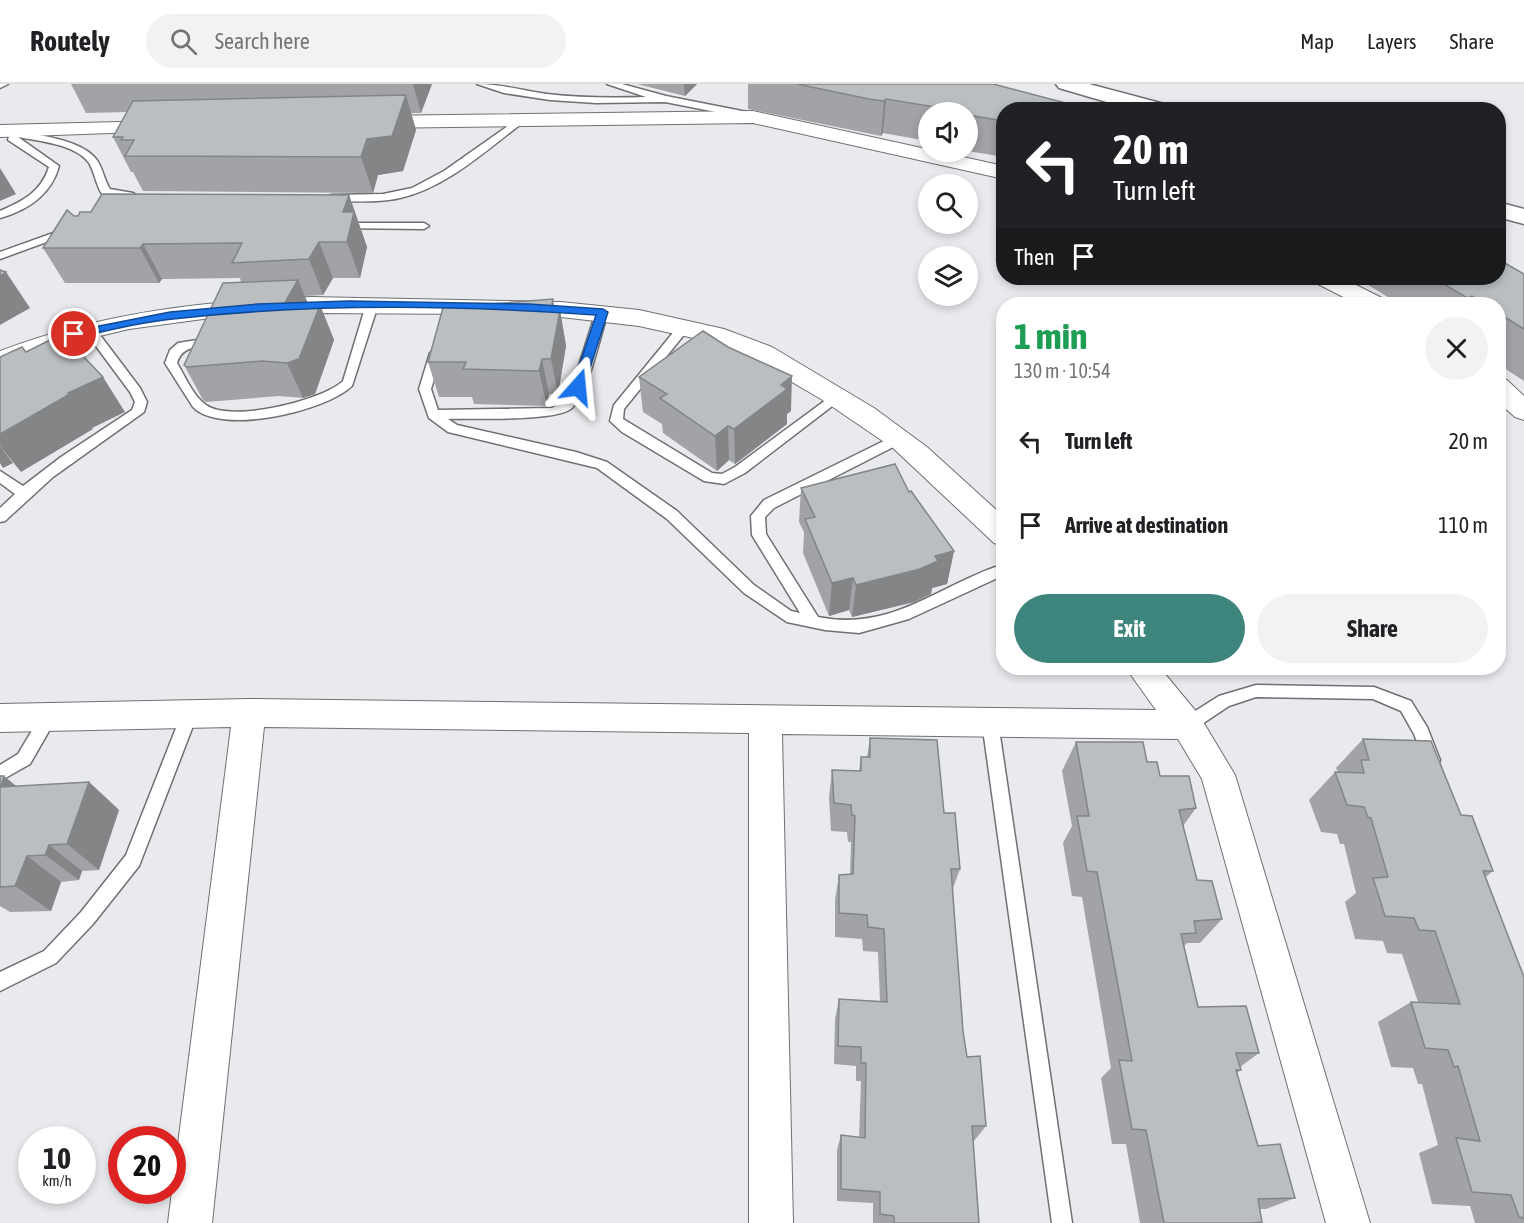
<!DOCTYPE html>
<html lang="en">
<head>
<meta charset="utf-8">
<style>
	body { margin:0; font-family:"Asap Condensed",sans-serif; background:#f2f2f2; color:#202124; height:100vh; display:flex; flex-direction:column; font-size:22px; white-space:nowrap }
	* { box-sizing:border-box; margin:0 }
	p { font-size:20px; color:#757577 }
	.icon { flex:none; width:33px; height:33px; fill:none; stroke:currentColor; stroke-width:2; stroke-linecap:round; stroke-linejoin:round }
	.map { position:relative; flex:1; overflow:hidden }
	.details { position:absolute; left:996px; top:213px; width:510px; height:378px; display:flex; flex-direction:column; background:#fff; border-radius:24px; box-shadow:0 3px 9px #0003 }
	.details>* { flex:none }
	.banner { position:absolute; left:996px; top:18px; width:510px; height:183px; border-radius:24px; box-shadow:0 3px 9px #0003; background:#202124; color:#fff; overflow:hidden }
	.controls { position:absolute; left:918px; top:18px; display:grid; gap:12px }
	.controls a { display:grid; place-items:center; width:60px; height:60px; border-radius:50%; background:#fff; box-shadow:0 3px 9px #0003; font-size:30px }
	.speed { position:absolute; left:18px; top:1042px; display:flex; gap:12px; font-size:30px; font-weight:700; text-align:center }
	.speed>* { display:grid; place-content:center; width:78px; height:78px; border-radius:50%; background:#fff; box-shadow:0 3px 9px #0003; line-height:1 }
	.speed small { font-size:15px; font-weight:400 }
	.speed .limit { border:9px solid #d22; background:#fff; color:#111 }
	.pin { position:absolute; display:grid; place-items:center; width:51px; height:51px; color:#fff; margin:-26px; border:3px solid #fff; border-radius:50%; box-shadow:0 2px 6px #0007 }
	.me { position:absolute; width:66px; margin:-33px; rotate:18deg; stroke-linejoin:round; filter:drop-shadow(0 0 4px #0008) }
	.turn { display:flex; align-items:center; gap:21px; height:126px; padding:0 18px; font-size:27px }
	.turn .icon { width:78px; height:78px; stroke-width:2.5 }
	.turn b { display:block; font-size:42px; line-height:51px }
	.then { display:flex; align-items:center; height:57px; padding:0 18px; background:#0003; gap:12px; font-size:22px }
	.round { display:grid; place-items:center; flex:none; width:63px; height:63px; border-radius:32px; background:#f2f2f2 }
	.summary { display:flex; align-items:center; justify-content:space-between; height:102px; padding:0 18px }
	h1 { font-size:36px; font-weight:700; line-height:45px; color:#1e9e55 }
	.cta { display:flex; gap:12px; margin-top:auto; padding:12px 18px }
	.cta a { flex:1; height:69px; border-radius:36px; background:#3e857e; color:#fff; font-size:24px; font-weight:700; line-height:69px; text-align:center }
	.cta a+a { background:#f2f2f2; color:#202124 }
	ul { padding:0; list-style:none }
	li { display:flex; align-items:center; gap:18px; height:84px; padding:0 18px }
	li div { flex:1 }
	li b { display:block; font-size:22px }
	li em { font-style:normal }
	header { display:flex; align-items:center; gap:36px; box-sizing:border-box; height:84px; padding:0 30px; background:#fff; border-bottom:2px solid #e0e0e0 }
	header strong { font-size:28px }
	nav { display:flex; gap:33px; margin-inline-start:auto; font-size:21px }
	.search { width:420px; height:54px; background:#f2f2f2; display:flex; align-items:center; gap:15px; box-sizing:border-box; padding:0 21px; border-radius:33px; color:#757577; font-size:22px }
	.map>svg:first-child { display:block }
	.lines { fill:none; stroke-linecap:round; stroke-linejoin:round }
	.service-casing { stroke:#6e7073; stroke-width:3 }
	.minor-casing { stroke:#6e7073; stroke-width:2 }
	.tertiary-casing { stroke:#6e7073; stroke-width:3 }
	.service { fill:#fff; fill-rule:evenodd }
	.minor { fill:#fff; fill-rule:evenodd }
	.tertiary { fill:#fff; fill-rule:evenodd }
	.wall { fill:#a1a3a6 }
	.shaded-wall { fill:#838587 }
	.building { fill:#bbbec1; stroke:#838587; stroke-width:1.5 }
	.route { fill:#1a73e8; stroke:#114b97; stroke-width:1.5 }
</style>
</head>
<body>
<header>
<strong>Routely</strong>
<div class="search"><svg class="icon" aria-label="search" viewBox="0 0 24 24"><circle cx="10" cy="10" r="6"/><path d="M15 15l6 6"/></svg>Search here</div>
<nav><a>Map</a><a>Layers</a><a>Share</a></nav>
</header>
<div class="map">
<svg width="1524" height="1139" viewBox="0 0 1524 1139">
	<rect width="100%" height="100%" fill="#e8eaed"/>
	<g class="lines">
		<!-- service casing -->
		<g class="service-casing">
			<g id="service">
				<path d="M0,0H8L0,4Z"/>
				<path d="M477,0C501,0 524,7 547,10C580,14 613,14 646,13L607,0H622L666,12L747,28L752,31L747,34L665,18L596,19L550,16L504,9Z"/>
				<path d="M522,32L527,35L525,37C487,65 448,103 400,114C378,119 354,117 331,117L326,114L331,111L383,110L412,104L444,87Z"/>
				<path d="M4,45C30,50 80,54 96,75C103,84 104,96 110,105L133,109L138,112L133,115L102,110C96,101 95,89 89,79C76,60 38,57 18,53L59,82C51,111 28,126 0,134V127C23,117 41,108 49,83L8,56L9,52L1,50L0,47Z"/>
				<path d="M340,139H424L429,142L424,145L336,144L335,142Z"/>
				<path d="M70,143L75,146L74,148L0,175V168Z"/>
				<path d="M372,217L378,221L352,302C326,327 221,352 193,323L165,279L170,266L178,259L216,253V259C200,263 182,261 177,279C185,292 193,312 206,321C230,339 322,317 343,297L366,221Z"/>
				<path d="M602,224L608,228C600,252 589,307 572,324C557,338 471,334 448,335L457,341L576,368L607,378L677,427L754,501L791,527L800,529L752,451L751,432L764,416L898,350L903,352L904,355L903,358L774,424L765,433L766,450L818,533C893,548 938,501 1004,480V491L909,535L859,549L825,546L787,538L744,509L667,435L597,384L448,348L429,334L419,305L430,269L436,265L442,269L431,305L438,326L552,324L563,318L572,303L596,228Z"/>
				<path d="M685,238L691,242L624,325L623,335L712,389L722,390L735,383L834,310L838,309L844,313L745,389L724,400L704,397L622,348L610,337L614,321L681,239Z"/>
				<path d="M90,242L94,243L140,304L147,318L144,328L53,393L5,437L0,438V424L15,410L0,399V387L23,402L61,373L132,326L135,318L130,308L84,246Z"/>
				<path d="M1256,601L1374,603L1411,617L1427,643L1440,676L1438,681L1432,683L1426,681L1414,650L1401,627L1373,615L1256,613L1229,622L1193,646L1187,648L1181,646L1179,641L1181,636L1219,612Z"/>
				<path d="M190,622L196,624L198,629L139,782L93,840L56,879L0,907V888L44,867L81,828L126,771L182,629L184,624Z"/>
				<path d="M49,626L55,628L57,633L30,680L0,697V681L18,670L43,628Z"/>
				<path d="M990,631L996,633L998,638L1072,1139H1052L982,638L984,633Z"/>
			</g>
		</g>
		<!-- minor casing -->
		<g class="minor-casing">
			<g id="minor">
				<path d="M753,27L1004,82V95L753,39L372,44L365,42L362,38L365,34L372,32Z"/>
				<path d="M160,37L167,39L170,43L167,47L0,53V41Z"/>
				<path d="M1312,194H1342L1384,215L1387,220H1357L1316,199Z"/>
				<path d="M310,213L561,218L639,226L724,245L772,263L874,324L927,363L1004,433V462L994,459L893,364L821,315L744,270L707,257L639,242L561,233L482,230L310,229L218,233L129,245L87,255L0,284V267C101,229 203,217 310,213Z"/>
				<path d="M1498,293L1507,296L1524,312V336L1515,333L1498,318Z"/>
				<path d="M1126,584H1160L1199,631L1235,691L1370,1139H1326L1202,695L1178,655L782,650L793,1139H749V649L264,643L212,1139H168L231,643L0,648V620L249,615L1156,626Z"/>
			</g>
		</g>
		<!-- tertiary casing -->
		<g class="tertiary-casing">
			<g id="tertiary">
				<path d="M1056,0H1089L1168,21L1170,26H1134L1059,4Z"/>
				<path d="M1498,118L1524,125V140L1498,133Z"/>
			</g>
		</g>
		<!-- service -->
		<use href="#service" class="service"/>
		<!-- minor -->
		<use href="#minor" class="minor"/>
		<!-- tertiary -->
		<use href="#tertiary" class="tertiary"/>
	</g>
	<!-- wall -->
	<g class="wall">
		<path d="M71,0H432L421,29H411L416,46L403,87L378,91L373,109L143,107L133,88H131L113,53L127,28L86,29Z"/>
		<path d="M637,0H697L685,12Z"/>
		<path d="M748,0H993L1004,26V73L968,67V28H928V57L883,49L881,52L748,25Z"/>
		<path d="M349,111L367,163L360,194H333L323,211L305,212L308,221H320L334,256L315,310L303,314L279,312L206,318L203,316L184,281L241,198L240,194L162,195L159,199H65L43,164L74,132H78L91,128Z"/>
		<path d="M1524,190V297L1498,280V220H1399L1357,194H1498Z"/>
		<path d="M555,226H560L566,262L558,310H549L547,322L474,320L472,313H439L428,278Z"/>
		<path d="M639,293L791,327L787,330V340L735,380L729,376L717,387L663,349L662,340L643,328Z"/>
		<path d="M801,404L909,408L954,467L947,500L932,504L931,510L914,518L852,533L849,526L829,532L803,469L804,448L799,438Z"/>
		<path d="M870,654L944,729L960,785L952,807L963,947L967,973L986,1042L974,1057H973L979,1139H873V1119L837,1117V1066L841,1051L859,1054L861,997H856V982L834,980L835,935L839,915L880,917L878,868L863,867L862,855L835,853V816L839,791H850L851,758H848L847,748L831,747L829,714L832,686L859,687L861,673H867Z"/>
		<path d="M1363,655L1461,731L1493,787L1486,793L1524,893V1139H1475L1470,1122L1432,1120L1419,1069L1438,1061L1422,1000H1418L1413,984L1391,983L1378,938L1411,918H1418L1402,870L1387,869L1383,857L1355,855L1345,818L1356,809L1344,760H1340L1337,750L1321,748L1309,716L1335,688H1338L1336,684Z"/>
		<path d="M1076,658L1147,678L1160,692L1196,724L1183,742L1197,796L1222,835L1200,859H1187L1184,862L1198,923L1259,969L1240,983L1241,986L1237,989L1258,1062L1295,1114L1266,1125H1260L1262,1138L1259,1139H1140L1126,1060H1112L1101,994L1111,984L1082,813L1072,812L1063,759L1072,742L1062,687Z"/>
		<path d="M0,692L16,702L89,698L119,726L99,786L82,787L79,796L61,798L51,827L10,828L0,822Z"/>
	</g>
	<!-- shaded-wall -->
	<g class="shaded-wall">
		<path d="M413,0H432L421,29Z"/>
		<path d="M684,0H697L685,12Z"/>
		<path d="M406,11L416,46L403,87L378,91L373,109L361,73L367,55Z"/>
		<path d="M886,15L883,49L881,52L884,17Z"/>
		<path d="M0,84L16,110L0,117Z"/>
		<path d="M349,111L367,163L360,194L347,158L343,128Z"/>
		<path d="M319,158L333,194L323,211L309,175Z"/>
		<path d="M143,160L162,195L159,199L140,164Z"/>
		<path d="M6,188L30,224L0,241V192Z"/>
		<path d="M298,196L313,231L284,220Z"/>
		<path d="M1472,212L1467,220H1463L1467,214Z"/>
		<path d="M553,215L557,241L560,226L566,262L558,310L551,275V226Z"/>
		<path d="M320,221L334,256L315,310L303,314L287,279Z"/>
		<path d="M542,275L549,310L547,322L539,287Z"/>
		<path d="M792,292L791,327L787,330V340L735,380L734,345L781,301Z"/>
		<path d="M103,293L125,328L92,344L93,345L21,388L0,362V350L68,309Z"/>
		<path d="M728,342L729,376L717,387L715,352Z"/>
		<path d="M0,362L13,379L3,384L0,379Z"/>
		<path d="M954,467L947,500L932,504L931,510L914,518L852,533L856,501L935,472Z"/>
		<path d="M853,494L849,526L829,532L832,499Z"/>
		<path d="M4,692L38,720L1,703Z"/>
		<path d="M89,698L119,726L99,786L67,760Z"/>
		<path d="M49,761L82,787L79,796L45,771Z"/>
		<path d="M27,772L61,798L51,827L15,802Z"/>
	</g>
	<!-- building -->
	<g class="building">
		<path d="M797,0H993L1092,26H1004V37L968,31V28H952L954,26L886,15L884,17L869,15Z"/>
		<path d="M406,11L392,52L367,55L361,73L125,72L134,56H121L123,53H113L133,17Z"/>
		<path d="M102,110L349,111L343,128H354L347,158H319L309,175L232,179L242,159L143,160L140,164H43L67,126L74,132H78L80,128H91Z"/>
		<path d="M1498,175L1524,190V245L1498,229V220H1485L1472,212L1467,214L1434,194H1498Z"/>
		<path d="M0,186L6,188L0,192Z"/>
		<path d="M298,196L284,220L320,221L299,275L287,279L262,277L187,283L184,281L223,199Z"/>
		<path d="M553,215L551,226H560L551,275H542L539,287L463,285L466,278H428L444,220L478,221Z"/>
		<path d="M703,247L728,263L792,292L781,301L787,305L734,345L728,342L715,352L660,314L667,310L639,293Z"/>
		<path d="M62,250L103,293L68,309L70,310L0,350V273L22,263L26,268Z"/>
		<path d="M895,380L909,408L911,407L954,467L935,472L938,477L920,485L856,501L853,494L832,499L805,435L815,433L801,404Z"/>
		<path d="M870,654L937,656L944,729H955L960,785H951L963,947L967,973L980,972L986,1042H972L979,1139H894V1132L880,1130V1108L841,1105V1051L865,1054L866,979H861V963L838,962L839,915L887,918L884,845L868,843L867,831L839,829V791L853,790L855,732L852,731L851,721L834,719L832,686L861,687V673H870Z"/>
		<path d="M1363,655L1431,657L1461,731L1472,732L1493,787H1483L1524,893V1134L1519,1133L1511,1111L1472,1108L1456,1054L1480,1057L1458,982L1454,983L1448,966L1425,964L1411,918L1460,920L1435,847L1419,846L1414,834L1385,832L1373,794L1388,793L1371,734L1368,733L1364,723L1347,721L1335,688L1364,689L1361,676H1369Z"/>
		<path d="M1076,658H1143L1147,678H1157L1160,692H1189L1196,724L1179,726L1197,796L1212,797L1222,835L1194,837L1196,849L1181,850L1198,923L1246,922L1259,969H1236L1241,986H1236L1258,1062L1280,1060L1295,1114L1258,1115L1262,1138L1252,1139H1164L1146,1046L1132,1045L1119,976L1132,977L1097,788L1087,787L1077,732H1089Z"/>
		<path d="M0,692H4L1,703L89,698L67,760L49,761L45,771L27,772L15,802L0,803Z"/>
	</g>
	<!-- route -->
	<path class="route" d="M349,217L529,220L603,225L608,228L584,303L578,307L572,303L596,231C456,221 313,219 173,235C140,238 107,247 74,254L69,250L74,247L170,228L258,220Z"/>
</svg>
<div class="controls">
<a><svg class="icon" aria-label="sound" viewBox="0 0 24 24"><path d="M4 9h4l5-4v14l-5-4H4zM17 9q2 3 0 6"/></svg></a>
<a><svg class="icon" aria-label="search" viewBox="0 0 24 24"><circle cx="10" cy="10" r="6"/><path d="M15 15l6 6"/></svg></a>
<a><svg class="icon" aria-label="layers" viewBox="0 0 24 24"><path d="M12 4l9 5-9 5-9-5zM3 14l9 5 9-5"/></svg></a>
</div>
<div class="speed"><div>10<small>km/h</small></div><div class="limit">20</div></div>
<div class="pin" style="left:74px;top:250px;background:#d93025"><svg class="icon" aria-label="arrive" viewBox="0 0 24 24"><path d="M6 21V4h12l-3 4 3 4H6"/></svg></div>
<svg class="me" style="left:578px;top:303px" viewBox="-20 -20 40 40"><path d="M0-17L14 15 0 8-14 15z" fill="#1a73e8" stroke="#fff" stroke-width="4"/></svg>
<div class="banner">
<div class="turn"><svg class="icon" aria-label="left" viewBox="0 0 24 24"><path d="M17 20v-9H6M10 6l-5 5 5 5"/></svg><div><b>20 m</b>Turn left</div></div>
<div class="then">Then<svg class="icon" aria-label="arrive" viewBox="0 0 24 24"><path d="M6 21V4h12l-3 4 3 4H6"/></svg></div>
</div>
<section class="details">
<div class="summary"><div><h1>1 min</h1><p>130 m · 10:54</p></div><a class="round"><svg class="icon" aria-label="close" viewBox="0 0 24 24"><path d="M6 6l12 12M18 6L6 18"/></svg></a></div>
<ul>
<li><svg class="icon" aria-label="left" viewBox="0 0 24 24"><path d="M17 20v-9H6M10 6l-5 5 5 5"/></svg><div><b>Turn left</b></div><em>20 m</em></li>
<li><svg class="icon" aria-label="arrive" viewBox="0 0 24 24"><path d="M6 21V4h12l-3 4 3 4H6"/></svg><div><b>Arrive at destination</b></div><em>110 m</em></li>
</ul>
<div class="cta"><a>Exit</a><a>Share</a></div>
</section>
</div>
</body>
</html>
